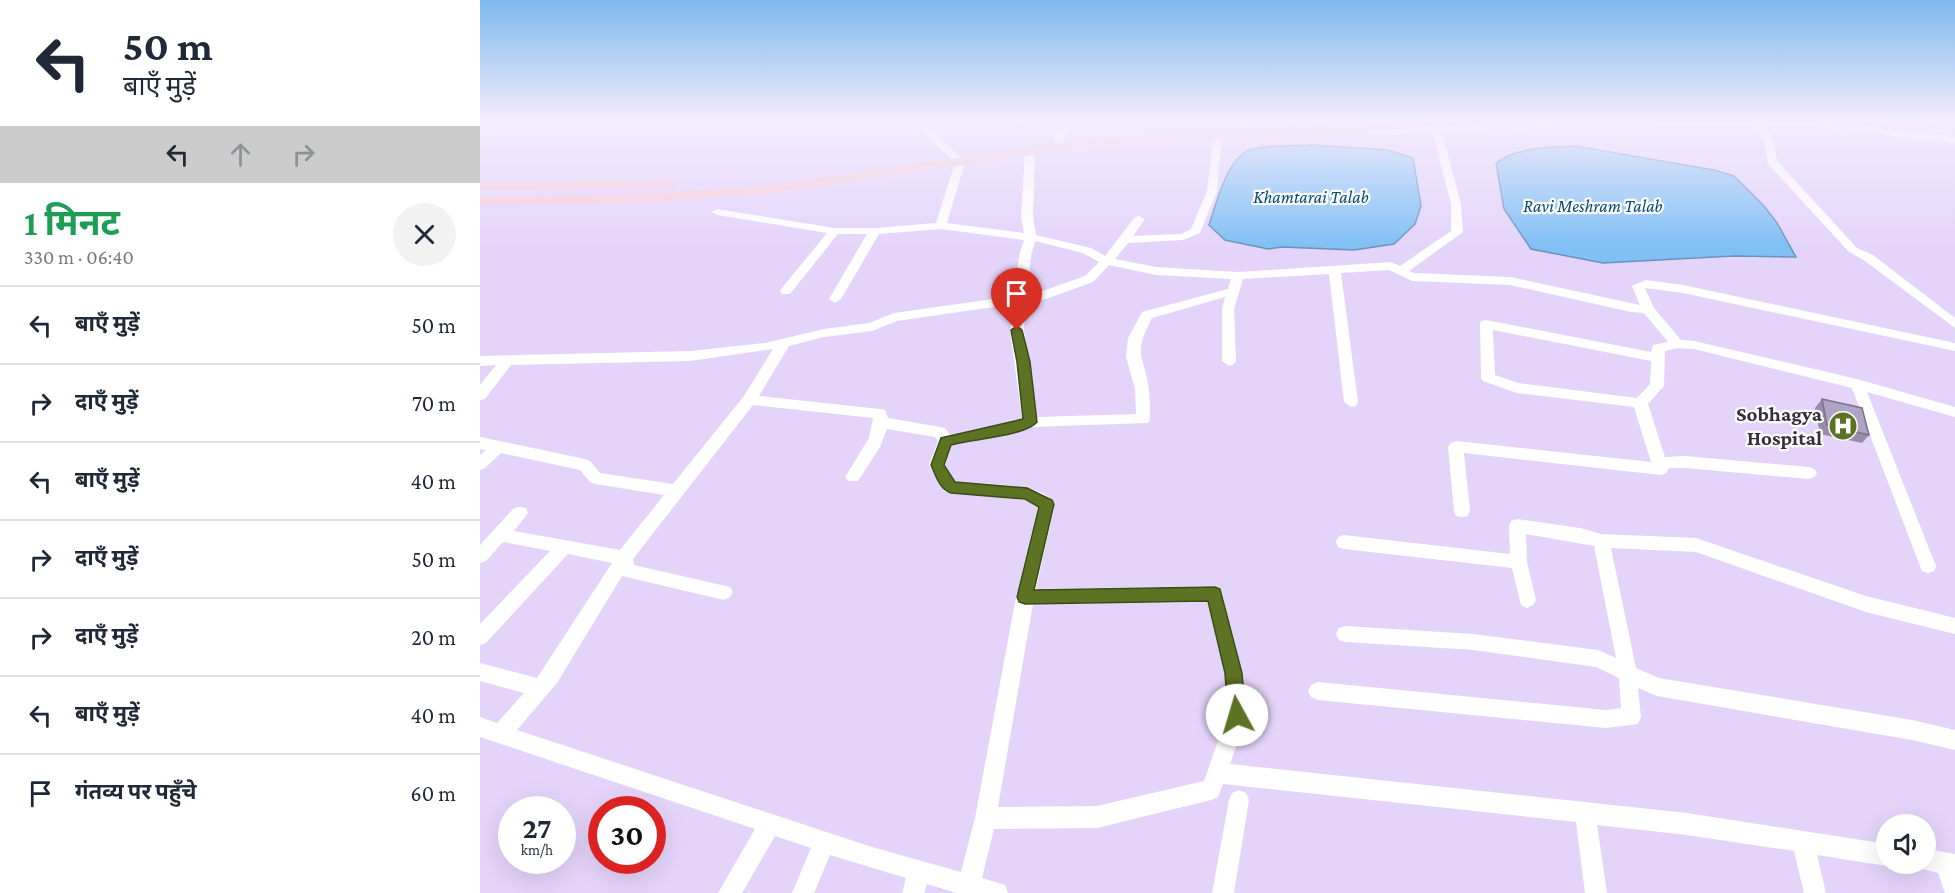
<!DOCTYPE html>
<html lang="hi">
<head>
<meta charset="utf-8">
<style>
	body { margin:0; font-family:"Crimson Pro","Noto Sans Devanagari",serif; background:#f2f2f3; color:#1f2937; height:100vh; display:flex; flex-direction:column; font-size:22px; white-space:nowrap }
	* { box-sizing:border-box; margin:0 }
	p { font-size:20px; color:#747a83 }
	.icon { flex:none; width:33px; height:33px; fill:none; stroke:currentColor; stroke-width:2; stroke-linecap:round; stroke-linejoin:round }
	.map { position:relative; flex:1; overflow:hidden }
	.drawer { display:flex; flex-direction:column; background:#fff; width:480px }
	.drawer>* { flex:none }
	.hud { background:#fff; color:#1f2937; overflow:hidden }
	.fabs { position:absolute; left:1396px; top:814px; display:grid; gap:12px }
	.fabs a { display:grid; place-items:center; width:60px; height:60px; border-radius:50%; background:#fff; box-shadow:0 6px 24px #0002; font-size:30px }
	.speed { position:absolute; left:18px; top:796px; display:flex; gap:12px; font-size:30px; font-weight:700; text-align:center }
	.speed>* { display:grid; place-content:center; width:78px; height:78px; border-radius:50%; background:#fff; box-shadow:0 6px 24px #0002; line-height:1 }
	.speed small { font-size:15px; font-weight:400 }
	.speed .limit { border:9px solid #d22; background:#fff; color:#111 }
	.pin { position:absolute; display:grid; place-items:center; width:51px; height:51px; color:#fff; margin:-62px -26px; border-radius:50% 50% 50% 0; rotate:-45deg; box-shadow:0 0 6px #0007 }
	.pin .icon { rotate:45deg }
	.me { position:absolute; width:66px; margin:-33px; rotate:354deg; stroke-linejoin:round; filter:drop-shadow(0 0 4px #0008) }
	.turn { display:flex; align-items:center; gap:21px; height:126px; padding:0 24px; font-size:27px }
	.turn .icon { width:78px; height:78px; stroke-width:2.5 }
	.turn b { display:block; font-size:42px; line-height:51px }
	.lanes { display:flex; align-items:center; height:57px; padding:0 24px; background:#0003; justify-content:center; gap:30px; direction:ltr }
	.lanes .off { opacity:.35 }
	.round { display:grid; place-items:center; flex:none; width:63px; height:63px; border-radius:32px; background:#f2f2f3 }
	.summary { display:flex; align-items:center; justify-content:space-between; height:102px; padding:0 24px }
	h1 { font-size:36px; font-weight:700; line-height:45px; color:#1e9e55 }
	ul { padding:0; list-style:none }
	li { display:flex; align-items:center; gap:18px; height:78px; padding:0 24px; border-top:2px solid #e0e1e3 }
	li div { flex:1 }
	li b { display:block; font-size:22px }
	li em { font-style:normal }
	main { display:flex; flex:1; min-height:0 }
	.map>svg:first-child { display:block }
	.water { fill:#80c0f4; stroke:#6a94bd; stroke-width:1.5 }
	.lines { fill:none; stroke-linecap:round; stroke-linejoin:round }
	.minor { fill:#fff; fill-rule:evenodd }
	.major { fill:#f7cdd6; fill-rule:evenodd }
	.highway { fill:#f1abbb; fill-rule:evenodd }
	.wall { fill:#988caa }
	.building { fill:#b1a3c6; stroke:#7c728b; stroke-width:1.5 }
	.route { fill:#5c7324; stroke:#3c4b17; stroke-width:1.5 }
	.labels { text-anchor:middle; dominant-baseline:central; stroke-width:4.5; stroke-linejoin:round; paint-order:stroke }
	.far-water-label { font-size:18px; font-style:italic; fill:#084a74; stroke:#fdfdfd }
	.poi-label { font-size:21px; font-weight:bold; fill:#352f3d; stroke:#fdfdfd; text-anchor:end }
</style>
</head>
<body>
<main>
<section class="drawer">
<div class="hud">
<div class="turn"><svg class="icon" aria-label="left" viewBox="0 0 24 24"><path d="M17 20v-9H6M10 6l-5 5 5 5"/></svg><div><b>50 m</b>बाएँ मुड़ें</div></div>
<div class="lanes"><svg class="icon" aria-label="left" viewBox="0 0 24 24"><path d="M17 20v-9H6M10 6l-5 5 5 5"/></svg><svg class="icon off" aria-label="ahead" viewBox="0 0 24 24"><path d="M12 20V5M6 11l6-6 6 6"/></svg><svg class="icon off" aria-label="right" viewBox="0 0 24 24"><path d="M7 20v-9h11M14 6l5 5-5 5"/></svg></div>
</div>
<div class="summary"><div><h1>1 मिनट</h1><p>330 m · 06:40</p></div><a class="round"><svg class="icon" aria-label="close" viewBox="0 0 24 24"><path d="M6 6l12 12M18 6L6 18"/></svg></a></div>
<ul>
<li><svg class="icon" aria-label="left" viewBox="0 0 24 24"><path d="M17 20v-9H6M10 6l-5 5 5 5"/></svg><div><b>बाएँ मुड़ें</b></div><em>50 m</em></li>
<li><svg class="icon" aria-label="right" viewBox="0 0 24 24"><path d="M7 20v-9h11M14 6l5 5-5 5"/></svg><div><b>दाएँ मुड़ें</b></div><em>70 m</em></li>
<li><svg class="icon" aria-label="left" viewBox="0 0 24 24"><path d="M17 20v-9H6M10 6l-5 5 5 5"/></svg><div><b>बाएँ मुड़ें</b></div><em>40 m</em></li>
<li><svg class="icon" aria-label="right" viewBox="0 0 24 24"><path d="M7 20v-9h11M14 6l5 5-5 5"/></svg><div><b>दाएँ मुड़ें</b></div><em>50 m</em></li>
<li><svg class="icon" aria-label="right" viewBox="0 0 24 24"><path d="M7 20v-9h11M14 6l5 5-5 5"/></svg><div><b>दाएँ मुड़ें</b></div><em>20 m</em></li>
<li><svg class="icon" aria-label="left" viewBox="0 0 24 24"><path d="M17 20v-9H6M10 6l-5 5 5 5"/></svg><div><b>बाएँ मुड़ें</b></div><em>40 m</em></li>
<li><svg class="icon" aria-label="arrive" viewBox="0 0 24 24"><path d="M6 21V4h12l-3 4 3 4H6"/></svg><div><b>गंतव्य पर पहुँचे</b></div><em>60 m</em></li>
</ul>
</section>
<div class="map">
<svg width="1475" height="893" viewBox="0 0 1475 893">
	<rect width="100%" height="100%" fill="#e4d4fa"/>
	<!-- water -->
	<g class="water">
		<path d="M831,145L908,150L933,158L941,206L935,224L914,244L874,250L802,247L788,249L745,240L729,225C736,204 747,158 770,150C786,145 813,146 831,145Z"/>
		<path d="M1095,146L1234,170L1254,176L1284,206L1297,223L1316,257L1253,256L1123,263L1051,249L1024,209L1016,163C1038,147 1069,147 1095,146Z"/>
	</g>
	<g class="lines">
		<!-- minor -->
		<g class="minor">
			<path d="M433,122H444L485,162L467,223L544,233L541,217L545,153L550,150L555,153L553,217L556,235L611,248L625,256L655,217L659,216L665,219L653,236L701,234L711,229L727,191L734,134L742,132L737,191L720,233L703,240L648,243L635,259L676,267L758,272L911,262L920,266L971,231V204L953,133L909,135L882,131L880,129L885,126L909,129L1051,122H1350L1475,137V143L1331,126H1285L1294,142L1297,161L1377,248L1393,255L1475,318V328L1385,261L1369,252L1288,164L1284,142L1275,126L1077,127L962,132L981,204L983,232L929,271L934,273L1030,277L1160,305L1152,286L1166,280L1203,285L1475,343V351L1203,293L1165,288L1174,308L1201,340L1214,341L1377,379L1475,407V417L1387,392L1456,566L1454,571L1448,573L1442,571L1440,566L1372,388L1214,349L1197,348L1185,351L1184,386L1168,404L1185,457L1205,456L1329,467L1334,469L1337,473L1334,477L1329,479L1205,468H1189L1186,473L1181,475L984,453L990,511L988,516L982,517L976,516L974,511L968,447L971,443L976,441L1171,462L1154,407L1037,393L1003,381L1001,378L1000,324L1001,321L1006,320L1171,352L1173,345L1188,342L1164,313L1151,312L1030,285L932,281L909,270L861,273L878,402L876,406L871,407L864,402L849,274L763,279L754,309L756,361L754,364L749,366L742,361V309L745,297L672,318C652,357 664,353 669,390C670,400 670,410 670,419L668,423L551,427L472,445L465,465L476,482C498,484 564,482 575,504L556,589L735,586L741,589L763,673L767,715L750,764L1207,813L1407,844V864H1412L1407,866L1337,855L1346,893H1324L1314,851L1207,835L1117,825L1127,893H1105L1096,822L743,784L738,797L731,800L617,828L514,829L502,878L525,885L528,893H477L447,884L444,893H422L426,878L350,855L334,893H312L331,848L295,836L262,893H238L275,829L0,737V717L17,723L44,693L0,681V663L57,678L132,563L88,554L6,643L0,645V624L70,551L23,542L6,561L0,563V545L34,508L40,507L46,508L48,513L34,531L140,550L184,495L115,484L110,482L100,470L21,453L5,468L0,470V455L6,450L0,449V437L105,459L110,461L120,473L193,484L264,396L293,349L210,361L31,365L5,399L0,400V385L16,365L0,366V356L210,351L285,343L344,329L389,323L414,313L534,296L539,256L544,240L461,229L399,234L361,299L355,303L349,299L387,234H358L310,294H302L300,291L302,288L347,233L237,215L231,212L237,209L355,228H395L456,223L475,163ZM555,241L603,253L619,262L605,276L560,292L547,294L551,256ZM629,265L676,275L751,279L748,289L662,312L648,338L646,357L655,389L656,414L557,417L544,330L546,302L566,299L613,282ZM534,304L530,330L542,419L470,435L465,428L460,427L408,418L405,410L400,409L279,396L309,346L344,337L392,331L417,321ZM1013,330L1171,361L1170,384L1157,398L1038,383L1015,375ZM273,405L393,418L389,438L365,477L368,481H378L400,447L407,429L455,437L458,441L449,465L465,492L545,500L558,507L536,597L495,818L481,872L392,847L37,730L77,683L142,576L244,600L250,597L253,592L250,587L154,565L153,559ZM728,602L745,673L747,715L724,781L617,806L518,807L553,604Z"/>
			<path d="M578,122H588L584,140L587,146L582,149L578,148L574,140Z"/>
			<path d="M760,122H770L769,135H763Z"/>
			<path d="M1037,519L1100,528L1121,534L1216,538L1386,596L1475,618V634L1386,612L1216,552L1131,548L1156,668L1179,678L1432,720L1475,730V750L1432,740L1177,696L1158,688L1161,717L1158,724L1126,728L838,700L831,697L828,691L831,685L838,682L1126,710L1141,708L1139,678L1116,667L993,650L865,642L859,640L856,634L859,628L865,626L993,634L1118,650L1136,658L1114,546L1046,534L1047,562L1056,600L1053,605L1047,608L1041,605L1032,568L864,549L858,547L856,542L858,537L864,535L1030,554L1029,526L1031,521Z"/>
			<path d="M759,790L766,793L769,800L754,893H732L749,800L752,793Z"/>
			<path d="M1446,849L1475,854V893H1465L1458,873L1438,868L1437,864H1446Z"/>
		</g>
		<!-- major -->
		<g class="major">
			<path d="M895,122L901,126L885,133L739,138L607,147L282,194L167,202L0,205V197L167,194L282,186L607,139L739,130L884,125Z"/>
			<path d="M903,122H977L971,126L907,129L901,125Z"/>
			<path d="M1397,122H1460C1449,131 1408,131 1397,122Z"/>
			<path d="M188,181L193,182L195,185L193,188L0,190V182Z"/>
		</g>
		<!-- highway -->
		<path class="highway" d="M912,122L914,125L912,128C905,130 893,133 888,126L892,122Z"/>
	</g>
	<!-- wall -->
	<path class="wall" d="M1342,399L1389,435L1382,443L1340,434L1335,408Z"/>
	<!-- building -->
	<path class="building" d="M1342,399L1382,408L1389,435L1347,425Z"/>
	<!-- sky -->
	<linearGradient id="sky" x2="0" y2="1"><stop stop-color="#7eb9ed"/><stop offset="0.49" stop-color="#f3ecfd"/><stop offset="1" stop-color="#f3ecfd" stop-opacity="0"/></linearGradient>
	<rect width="1475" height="247" fill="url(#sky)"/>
	<!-- route -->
	<path class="route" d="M537,326L542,330L550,362L557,422C546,436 491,439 471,445L464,465L475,482L547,488L572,500L574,504L554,590L735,587L740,589L762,673L766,715L763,721L757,724L751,721L748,715L745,673L728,601L545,604L539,602L537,597L559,507L545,499L471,493C460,490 455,474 451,465L461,438L543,419L537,362L531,330Z"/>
	<!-- icons -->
	<defs>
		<g id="hospital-disc" transform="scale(1.5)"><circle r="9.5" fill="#5c7324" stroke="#fdfdfd"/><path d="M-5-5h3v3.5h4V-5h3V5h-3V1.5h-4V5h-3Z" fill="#fff"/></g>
	</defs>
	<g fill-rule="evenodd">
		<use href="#hospital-disc" x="1363" y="426"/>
	</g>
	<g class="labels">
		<!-- far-water labels -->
		<g class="far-water-label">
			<text x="831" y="197">Khamtarai Talab</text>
			<text x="1113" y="206">Ravi Meshram Talab</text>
		</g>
		<!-- poi labels -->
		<g class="poi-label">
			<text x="1342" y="414">Sobhagya<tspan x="1342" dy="24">Hospital</tspan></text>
		</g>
	</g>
</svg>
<div class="fabs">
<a><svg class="icon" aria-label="sound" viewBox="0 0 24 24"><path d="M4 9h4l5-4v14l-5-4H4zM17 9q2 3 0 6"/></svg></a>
</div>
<div class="speed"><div>27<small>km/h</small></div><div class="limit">30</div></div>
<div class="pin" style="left:537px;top:330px;background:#d93025"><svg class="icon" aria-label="arrive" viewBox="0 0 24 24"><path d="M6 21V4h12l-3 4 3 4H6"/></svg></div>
<svg class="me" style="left:757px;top:715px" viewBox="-20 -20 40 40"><circle r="19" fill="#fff"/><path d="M0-13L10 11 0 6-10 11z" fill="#5c7324"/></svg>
</div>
</main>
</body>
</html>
